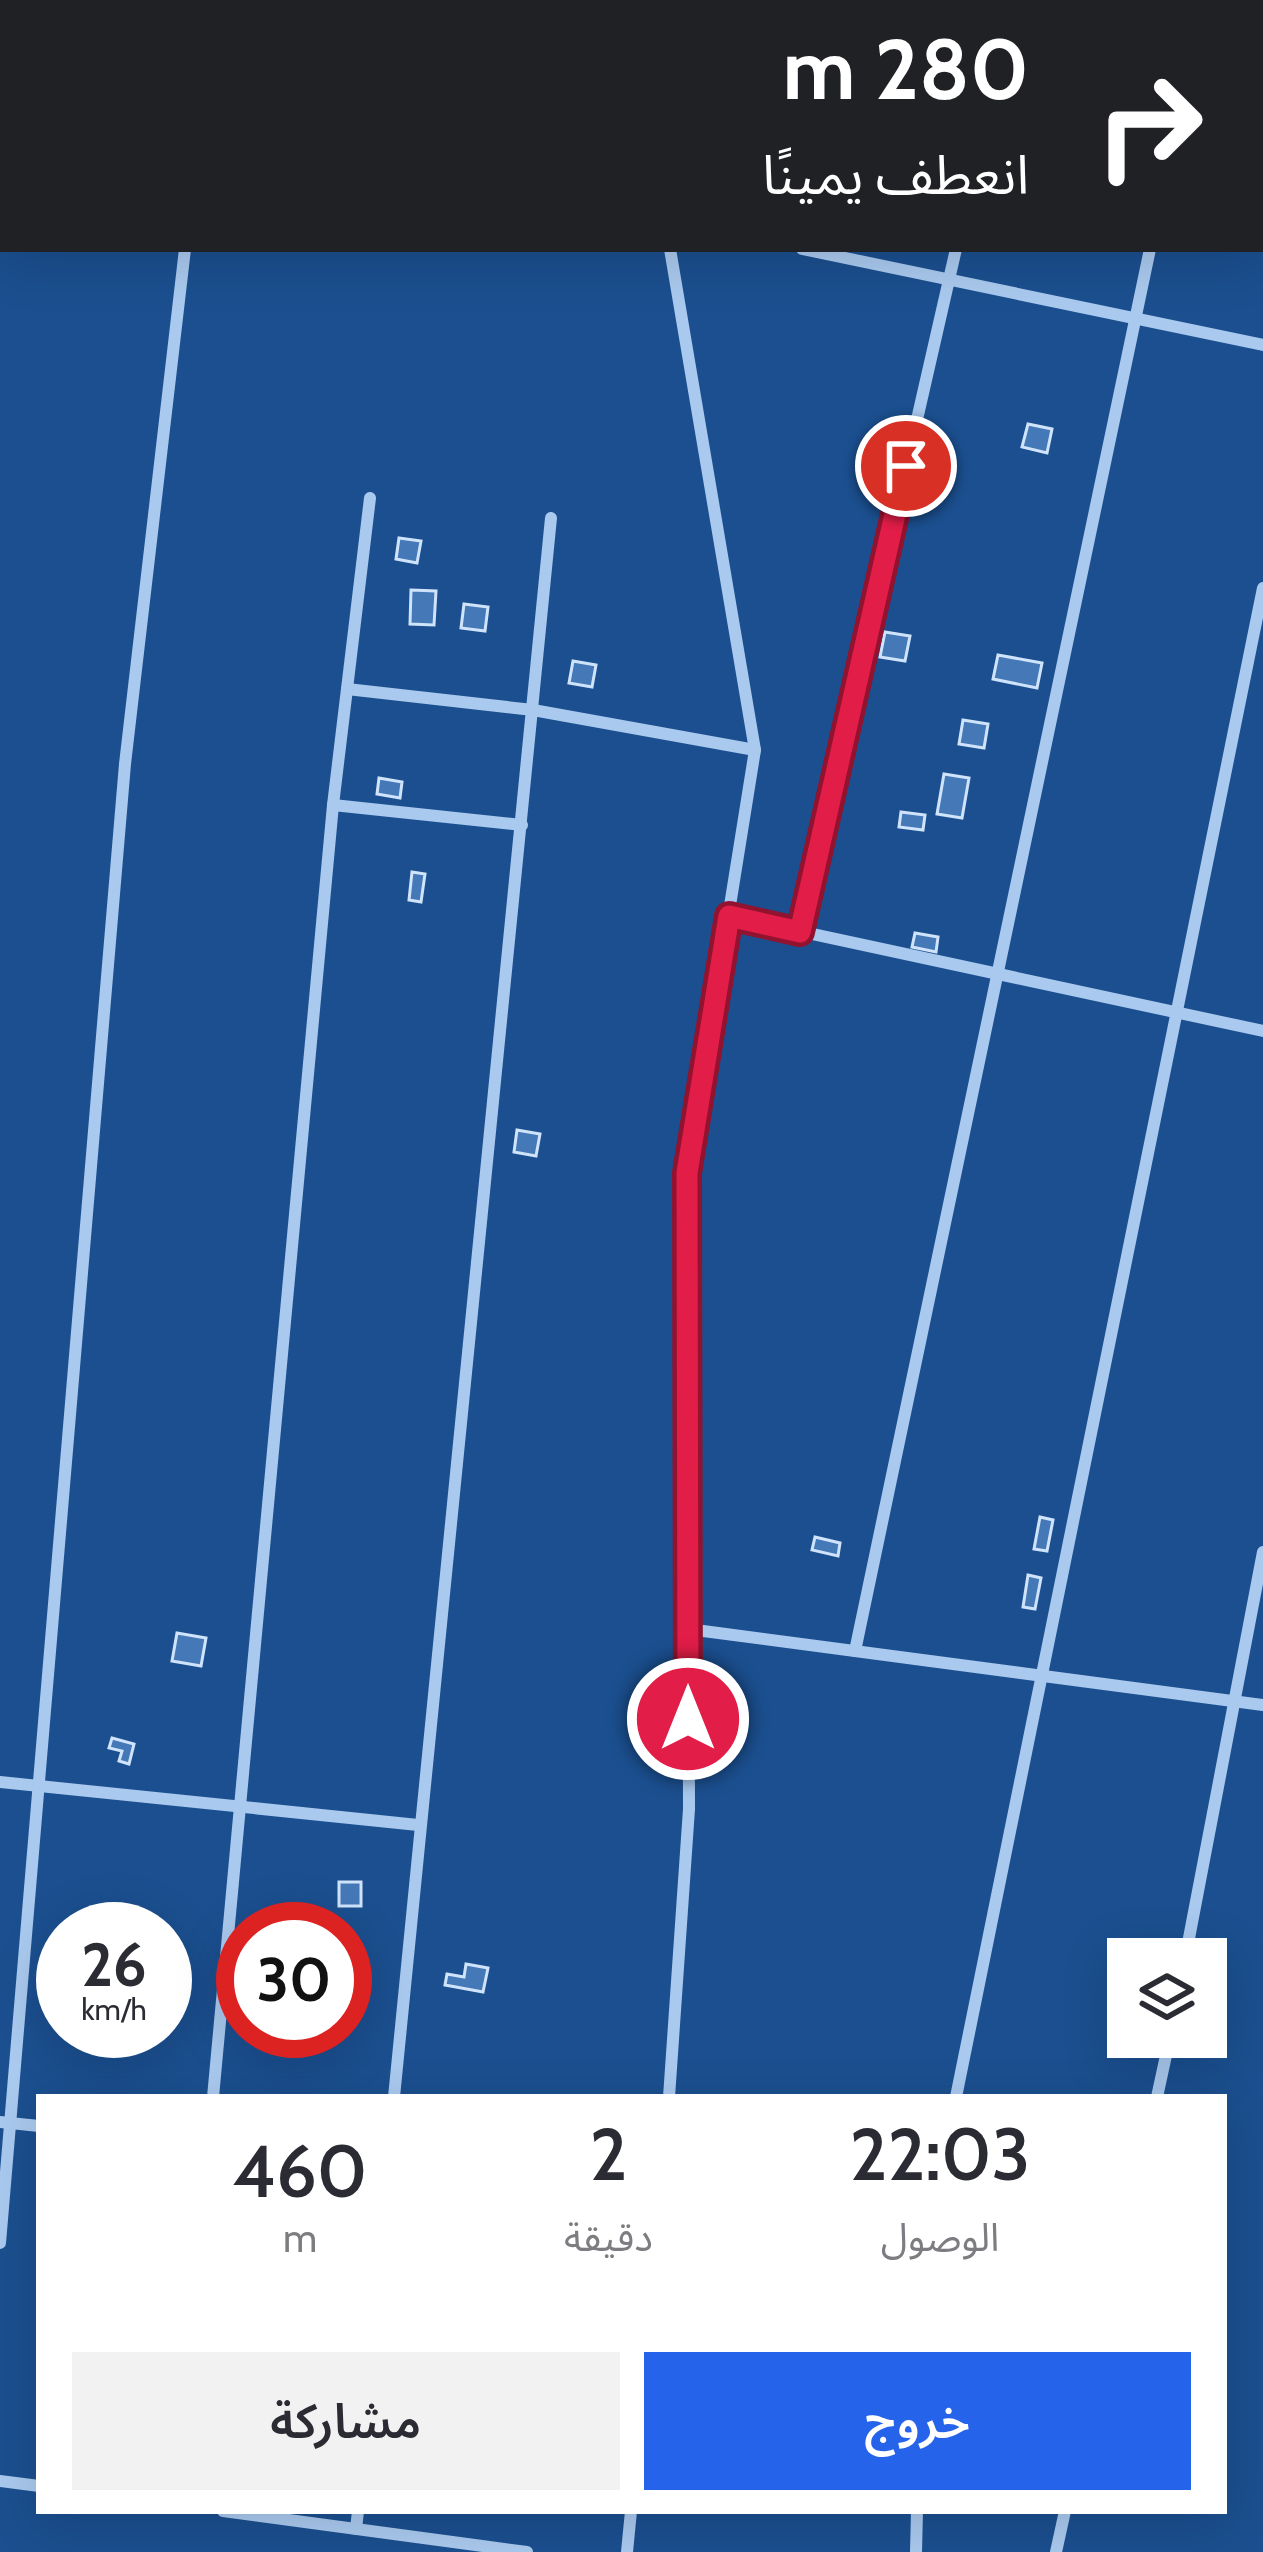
<!DOCTYPE html>
<html lang="ar">
<head>
<meta charset="utf-8">
<style>
	body { margin:0; font-family:Cabin,"Noto Sans Arabic",sans-serif; background:#f2f2f3; color:#2b2b33; direction:rtl; height:100vh; display:flex; flex-direction:column; font-size:45px; white-space:nowrap }
	* { box-sizing:border-box; margin:0 }
	p { font-size:39px; color:#7c7c81 }
	.icon { flex:none; width:66px; height:66px; fill:none; stroke:currentColor; stroke-width:2; stroke-linecap:round; stroke-linejoin:round }
	.map { position:relative; flex:1; overflow:hidden; direction:ltr }
	.sheet { position:absolute; left:36px; top:2094px; width:1191px; height:420px; display:flex; flex-direction:column; background:#fff; border-radius:0px; box-shadow:0 12px 48px #0002; direction:rtl }
	.sheet>* { flex:none }
	.guide { position:absolute; left:0px; top:0px; width:1263px; height:252px; box-shadow:0 12px 48px #0002; direction:rtl; background:#202124; color:#fff; overflow:hidden }
	.tools { position:absolute; left:1107px; top:1938px; display:grid; gap:24px }
	.tools a { display:grid; place-items:center; width:120px; height:120px; border-radius:0px; background:#fff; box-shadow:0 12px 48px #0002; font-size:60px }
	.speed { position:absolute; left:36px; top:1902px; display:flex; gap:24px; font-size:60px; font-weight:700; text-align:center }
	.speed>* { display:grid; place-content:center; width:156px; height:156px; border-radius:50%; background:#fff; box-shadow:0 12px 48px #0002; line-height:1 }
	.speed small { font-size:30px; font-weight:400 }
	.speed .limit { border:18px solid #d22; background:#fff; color:#111 }
	.pin { position:absolute; display:grid; place-items:center; width:102px; height:102px; color:#fff; margin:-51px; border:6px solid #fff; border-radius:50%; box-shadow:0 3px 12px #0007 }
	.me { position:absolute; width:132px; margin:-66px; rotate:0deg; stroke-linejoin:round; filter:drop-shadow(0 0 9px #0008) }
	.turn { display:flex; align-items:center; gap:42px; height:252px; padding:0 36px; font-size:54px }
	.turn .icon { width:156px; height:156px; stroke-width:2.5 }
	.turn b { display:block; font-size:84px; line-height:102px }
	.eta { display:flex; justify-content:space-evenly; align-items:center; height:204px; text-align:center }
	.eta b { font-size:72px; font-weight:600; line-height:84px }
	.action { display:flex; gap:24px; margin-top:auto; padding:24px 36px }
	.action a { flex:1; height:138px; border-radius:0px; background:#2563eb; color:#fff; font-size:48px; font-weight:600; line-height:138px; text-align:center }
	.action a+a { background:#f2f2f3; color:#2b2b33 }
	.map>svg:first-child { display:block }
	.building { fill:#4478b7; stroke:#cfe3fa; stroke-width:3 }
	.lines { fill:none; stroke-linecap:round; stroke-linejoin:round }
	.street { stroke:#a9c9ee; stroke-width:12 }
	.route-casing { stroke:#92132f; stroke-width:30 }
	.route { stroke:#e11d48; stroke-width:21 }
</style>
</head>
<body>
<div class="map">
<svg width="1263" height="2552" viewBox="0 0 1263 2552">
	<rect width="100%" height="100%" fill="#1b4f8f"/>
	<!-- building -->
	<g class="building">
		<path d="M1028,424L1052,429L1047,453L1022,447Z"/>
		<path d="M399,538L421,541L417,563L396,559Z"/>
		<path d="M411,590L436,591L434,625L410,624Z"/>
		<path d="M464,604L488,607L485,631L461,628Z"/>
		<path d="M885,632L910,636L905,661L880,657Z"/>
		<path d="M998,655L1042,663L1037,688L993,679Z"/>
		<path d="M573,661L596,665L592,687L569,683Z"/>
		<path d="M963,720L988,724L984,748L959,744Z"/>
		<path d="M944,774L969,778L962,818L937,814Z"/>
		<path d="M379,778L402,782L400,798L377,794Z"/>
		<path d="M901,812L925,815L923,830L899,827Z"/>
		<path d="M412,872L425,874L421,902L409,900Z"/>
		<path d="M915,933L938,937L936,952L912,947Z"/>
		<path d="M517,1130L540,1134L536,1156L514,1152Z"/>
		<path d="M1040,1517L1053,1520L1047,1551L1034,1549Z"/>
		<path d="M815,1537L840,1543L838,1556L812,1550Z"/>
		<path d="M1028,1575L1041,1578L1035,1609L1023,1607Z"/>
		<path d="M177,1633L206,1638L201,1666L172,1661Z"/>
		<path d="M112,1738L134,1744L129,1764L119,1761L122,1751L109,1748Z"/>
		<rect x="339" y="1882" width="22" height="24"/>
		<path d="M466,1964L488,1968L483,1992L445,1985L447,1974L464,1977Z"/>
	</g>
	<g class="lines">
		<!-- street -->
		<g class="street">
			<path d="M636,0V3"/>
			<path d="M214,3V0"/>
			<path d="M816,3L817,0"/>
			<path d="M1013,3L1014,0"/>
			<path d="M1201,3V0"/>
			<path d="M802,249L1263,345"/>
			<path d="M347,689L533,710L755,750"/>
			<path d="M333,805L522,825"/>
			<path d="M729,916L1263,1031"/>
			<path d="M800,931L956,249"/>
			<path d="M688,1629L1263,1705"/>
			<path d="M855,1651L1150,249"/>
			<path d="M0,1782L418,1825"/>
			<path d="M1185,1959L1263,1552"/>
			<path d="M213,2097L333,805L370,498"/>
			<path d="M394,2097L551,518"/>
			<path d="M669,2097L689,1809L687,1173L755,750L670,249"/>
			<path d="M956,2097L1263,588"/>
			<path d="M1157,2097L1170,2037"/>
			<path d="M0,2122L39,2126"/>
			<path d="M0,2243L125,764L185,249"/>
			<path d="M0,2481L39,2486"/>
			<path d="M223,2511L527,2552"/>
			<path d="M356,2529L358,2511"/>
			<path d="M627,2552L631,2511"/>
			<path d="M916,2552L917,2511"/>
			<path d="M1056,2552L1065,2511"/>
		</g>
	</g>
	<g class="lines">
		<!-- route casing -->
		<g class="route-casing">
			<path id="route" d="M688,1719L687,1173L729,916L800,932L906,466"/>
		</g>
		<!-- route -->
		<use href="#route" class="route"/>
	</g>
</svg>
<div class="tools">
<a><svg class="icon" aria-label="layers" viewBox="0 0 24 24"><path d="M12 4l9 5-9 5-9-5zM3 14l9 5 9-5"/></svg></a>
</div>
<div class="speed"><div>26<small>km/h</small></div><div class="limit">30</div></div>
<div class="pin" style="left:906px;top:466px;background:#d93025"><svg class="icon" aria-label="arrive" viewBox="0 0 24 24"><path d="M6 21V4h12l-3 4 3 4H6"/></svg></div>
<svg class="me" style="left:688px;top:1719px" viewBox="-20 -20 40 40"><circle r="17" fill="#e11d48" stroke="#fff" stroke-width="3"/><path d="M0-11L8 9 0 5-8 9z" fill="#fff"/></svg>
<div class="guide">
<div class="turn"><svg class="icon" aria-label="right" viewBox="0 0 24 24"><path d="M7 20v-9h11M14 6l5 5-5 5"/></svg><div><b>280 m</b>انعطف يمينًا</div></div>
</div>
<section class="sheet">
<div class="eta">
<div><b>22:03</b><p>الوصول</p></div>
<div><b>2</b><p>دقيقة</p></div>
<div><b>460</b><p>m</p></div>
</div>
<div class="action"><a>خروج</a><a>مشاركة</a></div>
</section>
</div>
</body>
</html>
